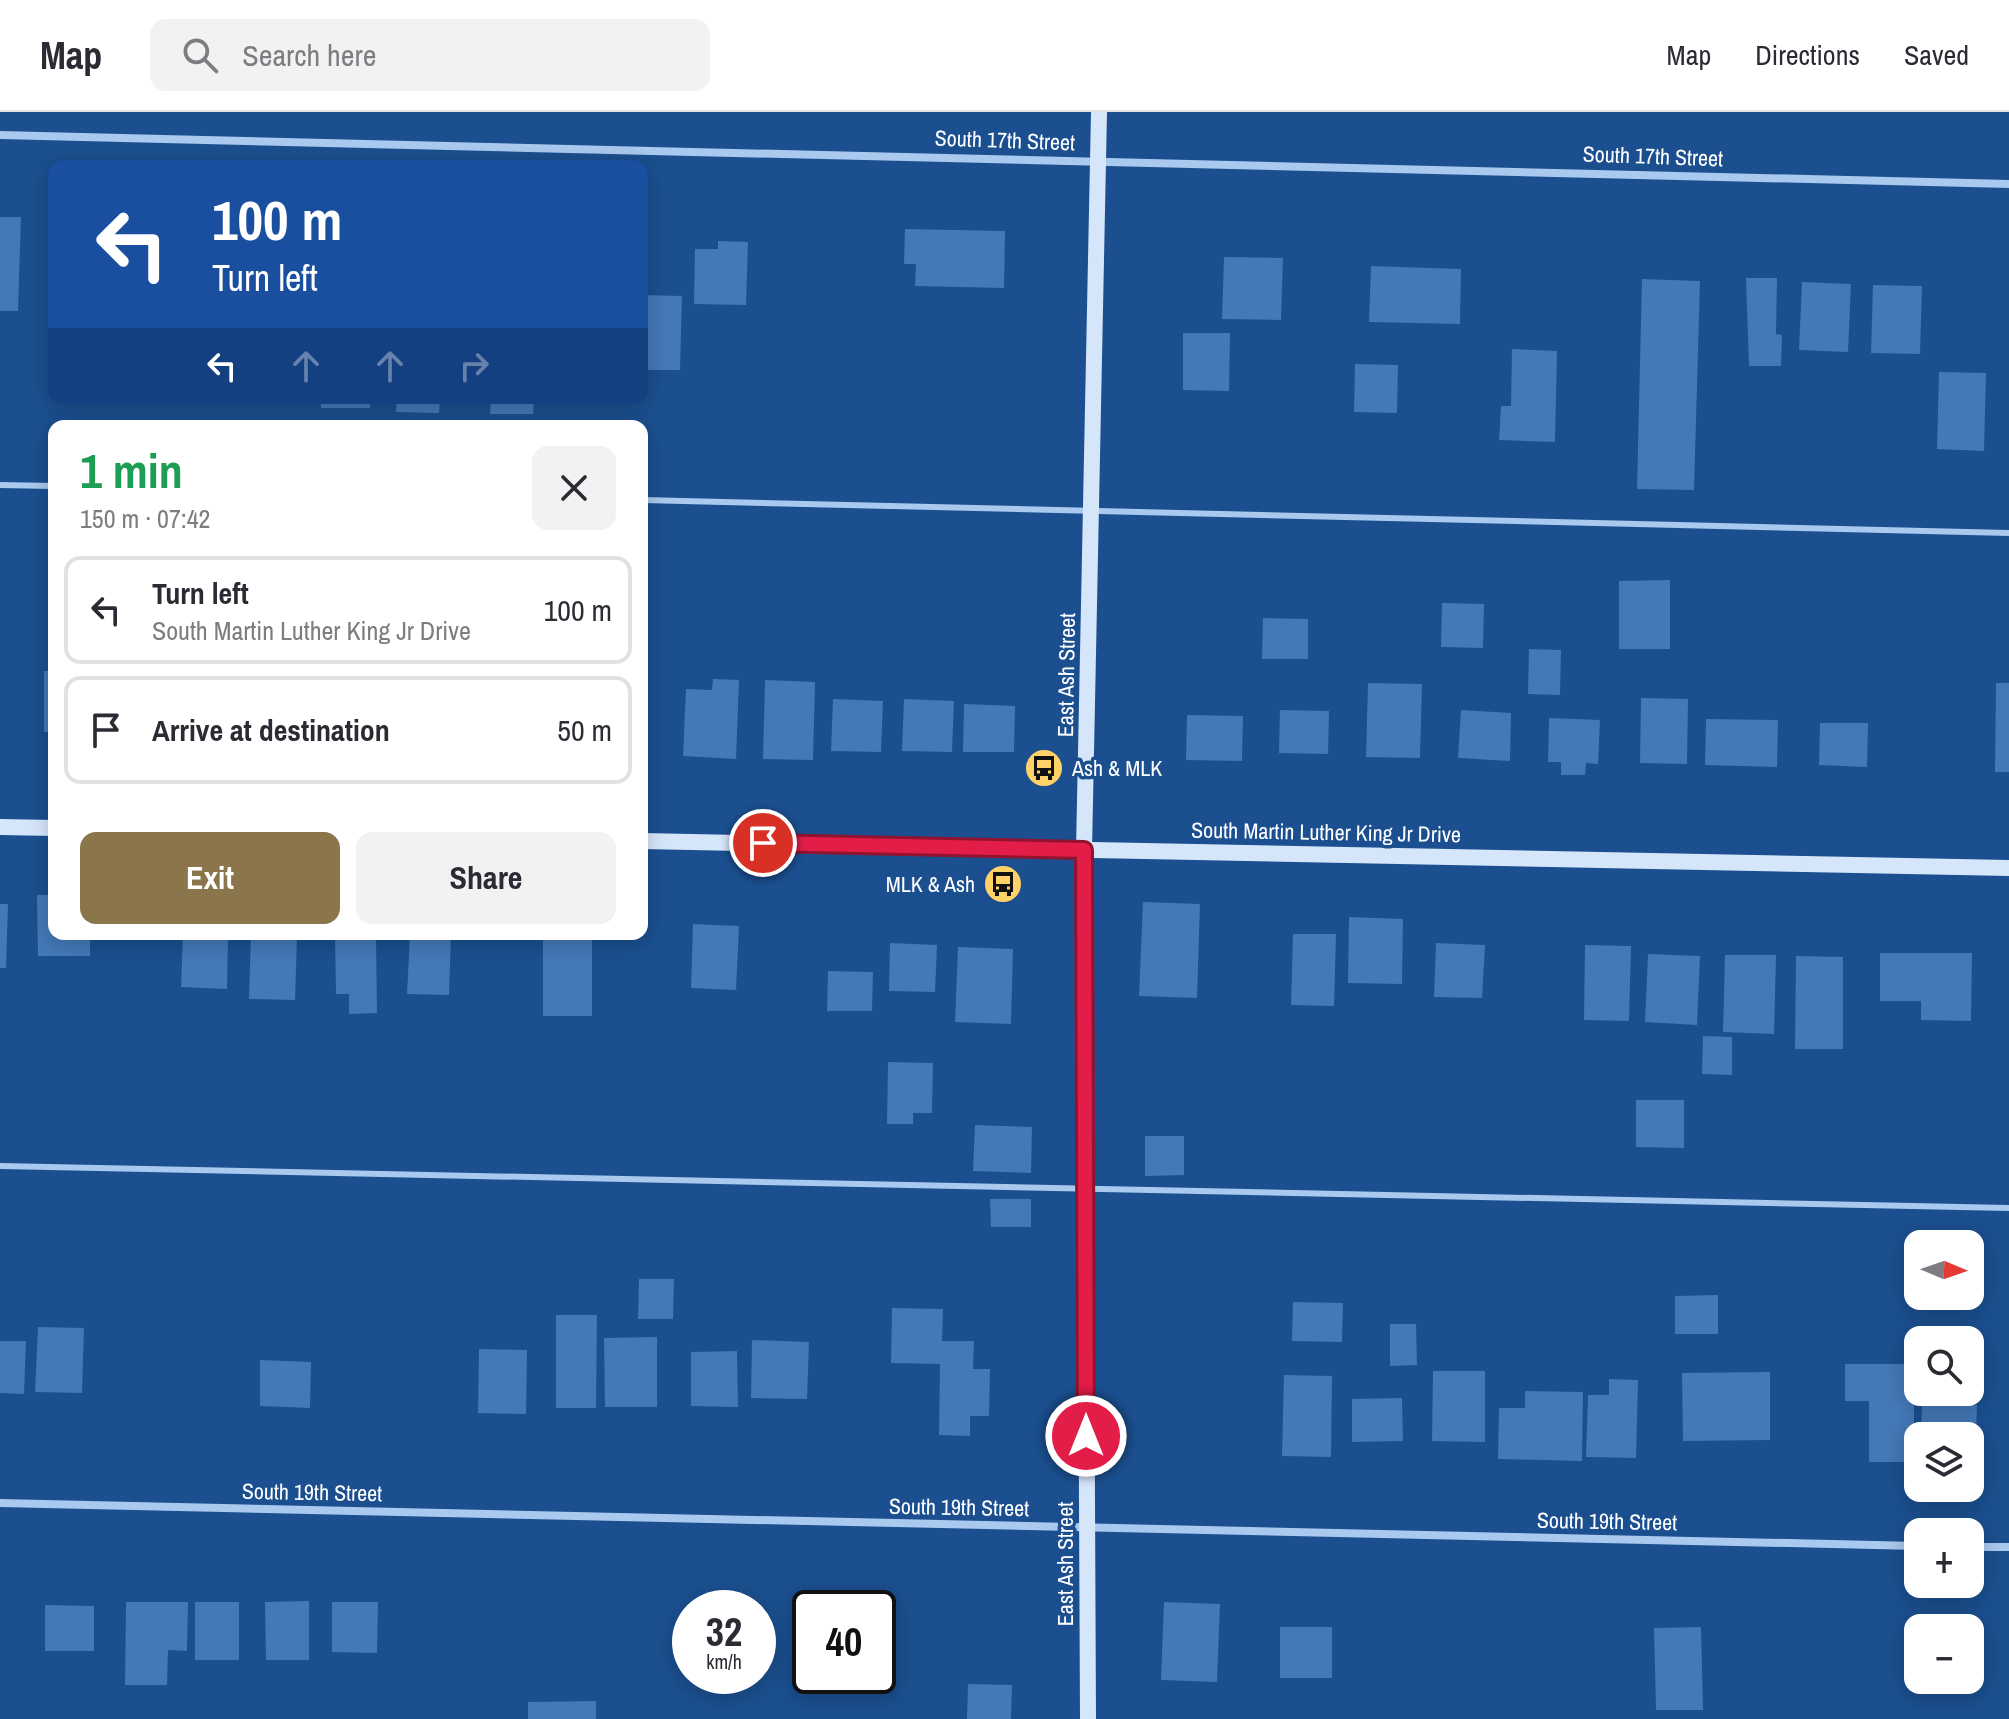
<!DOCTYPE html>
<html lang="en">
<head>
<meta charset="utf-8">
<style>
	body { margin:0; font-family:"Archivo Narrow",sans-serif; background:#f2f2f3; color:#2b2b33; height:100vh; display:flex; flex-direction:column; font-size:30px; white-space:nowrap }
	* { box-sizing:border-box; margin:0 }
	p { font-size:26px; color:#7c7c81 }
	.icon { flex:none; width:44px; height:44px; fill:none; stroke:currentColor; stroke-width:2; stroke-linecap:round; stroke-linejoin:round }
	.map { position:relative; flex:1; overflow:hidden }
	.details { position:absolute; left:48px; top:308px; width:600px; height:520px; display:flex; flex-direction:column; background:#fff; border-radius:16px; box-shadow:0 4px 20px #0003 }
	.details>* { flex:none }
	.hud { position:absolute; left:48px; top:48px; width:600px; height:244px; border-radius:16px; box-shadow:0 4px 20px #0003; background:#1a4fa0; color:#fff; overflow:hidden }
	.needle { width:52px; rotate:92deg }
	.controls { position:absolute; left:1904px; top:1118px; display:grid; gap:16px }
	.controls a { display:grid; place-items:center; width:80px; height:80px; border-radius:16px; background:#fff; box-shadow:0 4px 20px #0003; font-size:40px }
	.speed { position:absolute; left:672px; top:1478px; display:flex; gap:16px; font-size:40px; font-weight:700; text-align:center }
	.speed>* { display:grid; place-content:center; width:104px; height:104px; border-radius:50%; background:#fff; box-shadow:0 4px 20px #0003; line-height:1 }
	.speed small { font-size:20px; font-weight:400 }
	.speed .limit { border:4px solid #111; border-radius:12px; background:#fff; color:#111 }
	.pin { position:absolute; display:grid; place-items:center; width:68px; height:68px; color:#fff; margin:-34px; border:4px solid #fff; border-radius:50%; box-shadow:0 2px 8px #0007 }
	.me { position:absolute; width:88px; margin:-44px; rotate:0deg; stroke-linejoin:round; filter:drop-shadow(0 0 6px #0008) }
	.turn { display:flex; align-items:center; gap:28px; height:168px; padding:0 32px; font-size:36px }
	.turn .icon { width:104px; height:104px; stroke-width:2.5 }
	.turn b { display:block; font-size:56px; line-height:68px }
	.lanes { display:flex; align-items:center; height:76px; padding:0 32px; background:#0003; justify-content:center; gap:40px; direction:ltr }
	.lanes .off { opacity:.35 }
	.round { display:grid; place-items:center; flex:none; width:84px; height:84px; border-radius:16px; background:#f2f2f3 }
	.summary { display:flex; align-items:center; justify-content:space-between; height:136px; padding:0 32px }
	h1 { font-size:48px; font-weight:700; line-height:60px; color:#1e9e55 }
	.primary-button { display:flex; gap:16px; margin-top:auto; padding:16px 32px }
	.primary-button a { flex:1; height:92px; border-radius:16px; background:#8a764a; color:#fff; font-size:32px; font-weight:700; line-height:92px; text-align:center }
	.primary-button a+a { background:#f2f2f3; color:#2b2b33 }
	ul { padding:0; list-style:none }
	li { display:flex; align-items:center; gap:24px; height:108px; margin:0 16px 12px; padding:0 16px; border:4px solid #e1e1e2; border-radius:16px }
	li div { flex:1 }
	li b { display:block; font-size:30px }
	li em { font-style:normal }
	header { display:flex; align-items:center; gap:48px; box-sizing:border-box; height:112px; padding:0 40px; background:#fff; border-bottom:2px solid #e1e1e2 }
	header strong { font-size:38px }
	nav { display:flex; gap:44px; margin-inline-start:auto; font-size:28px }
	.search { width:560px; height:72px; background:#f2f2f3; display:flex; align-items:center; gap:20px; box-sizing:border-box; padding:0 28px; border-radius:16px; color:#7c7c81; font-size:30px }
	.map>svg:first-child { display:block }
	.building { fill:#4478b7 }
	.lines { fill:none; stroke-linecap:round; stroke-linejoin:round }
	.lane { stroke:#a9c9ee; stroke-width:6 }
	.street { stroke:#a9c9ee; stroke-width:8 }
	.secondary { stroke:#d6e6fa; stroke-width:16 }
	.route-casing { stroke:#92132f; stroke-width:20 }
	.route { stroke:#e11d48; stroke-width:14 }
	.labels { text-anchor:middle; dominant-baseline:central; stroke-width:7; stroke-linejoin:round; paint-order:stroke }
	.street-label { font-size:22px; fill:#fff; stroke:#1b4f8f }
	.poi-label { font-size:22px; fill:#fff; stroke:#1b4f8f; text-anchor:start }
</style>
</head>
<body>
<header>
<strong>Map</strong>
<div class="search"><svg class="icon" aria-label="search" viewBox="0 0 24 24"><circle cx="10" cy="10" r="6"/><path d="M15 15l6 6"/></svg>Search here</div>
<nav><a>Map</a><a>Directions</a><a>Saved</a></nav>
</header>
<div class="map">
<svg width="2009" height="1607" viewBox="0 0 2009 1607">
	<rect width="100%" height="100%" fill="#1b4f8f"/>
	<!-- building -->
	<g class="building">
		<path d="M0,105H21L18,199H0Z"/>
		<path d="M905,117L1005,119L1004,176L915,174L916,152H904Z"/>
		<path d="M718,129L748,130L746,193L694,192L695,137H718Z"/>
		<path d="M1224,145L1283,146L1281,208L1222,207Z"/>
		<path d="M1371,154L1461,157L1460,212L1369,210Z"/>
		<path d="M1746,166H1777L1776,222L1782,223L1781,254H1749Z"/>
		<path d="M1642,167L1700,169L1694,378L1637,377Z"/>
		<path d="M1802,170L1851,172L1848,240L1799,238Z"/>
		<path d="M1873,173L1922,174L1920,242L1871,241Z"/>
		<path d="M642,183L682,184L680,258H642Z"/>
		<path d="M1183,221H1230L1229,279L1183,278Z"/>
		<path d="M1512,237L1557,239L1555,330L1499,328L1501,294H1511Z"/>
		<path d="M1355,252L1398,253L1397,301L1354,300Z"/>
		<path d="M1939,260L1986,261L1984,339L1937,337Z"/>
		<rect x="321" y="286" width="49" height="10"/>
		<path d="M397,286H440L439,301L396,300Z"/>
		<path d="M491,286H534L533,302H490Z"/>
		<path d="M547,286H604V291L547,290Z"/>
		<path d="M1670,468V537H1619V469Z"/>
		<path d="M1442,491L1484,492L1483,536L1441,535Z"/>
		<path d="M1263,506L1308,507V547H1262Z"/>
		<path d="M1529,537L1561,538L1560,583L1528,582Z"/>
		<rect x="44" y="559" width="10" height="61"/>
		<path d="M713,567L739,568L736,647L683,644L686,577L712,578Z"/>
		<path d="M765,568L815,570L813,648L763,647Z"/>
		<path d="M1368,571L1422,572L1420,646L1366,645Z"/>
		<path d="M1996,571H2009V660H1995Z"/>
		<path d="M1641,586L1688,587L1687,652L1640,651Z"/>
		<path d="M833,587L883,589L881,640L831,639Z"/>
		<path d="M904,587L954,589L952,640L902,639Z"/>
		<path d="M964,592L1015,594L1014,640H963Z"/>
		<path d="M1280,598L1329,599L1328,642L1279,641Z"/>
		<path d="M1461,598L1511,601L1510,649L1458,646Z"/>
		<path d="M1187,603L1243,604L1242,649L1186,648Z"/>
		<path d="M1549,606L1600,608L1598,652L1586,651L1585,663H1561V650H1548Z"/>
		<path d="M1706,607L1778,608L1777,655L1705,653Z"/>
		<path d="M1820,611H1868L1867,655L1819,653Z"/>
		<path d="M37,783H54V822H90V844H38Z"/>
		<path d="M1143,790L1200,792L1197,886L1139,884Z"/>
		<path d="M0,792H8L6,856H0Z"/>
		<path d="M1349,805L1403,807L1402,872L1348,871Z"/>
		<path d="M693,812L739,814L736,878L691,876Z"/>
		<path d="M183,822H228L227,877L181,875Z"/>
		<path d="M251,822L297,824L295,888L249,887Z"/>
		<path d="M335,822H376L377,901L349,902V882H336Z"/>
		<path d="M410,822H451L449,883L407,882Z"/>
		<rect x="543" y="822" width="49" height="82"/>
		<path d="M1293,822H1336L1334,894L1291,893Z"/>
		<path d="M890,831L937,833L935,880L889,879Z"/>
		<path d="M1436,831L1485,833L1482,886L1434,885Z"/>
		<path d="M1585,833L1631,834L1629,909L1584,908Z"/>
		<path d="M958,835L1013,837L1011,912L955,910Z"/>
		<path d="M1880,841H1972L1971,909L1921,908V889H1880Z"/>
		<path d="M1648,842L1700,844L1697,913L1645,910Z"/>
		<path d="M1725,843H1776L1774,922L1723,920Z"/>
		<path d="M1796,844L1843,845V937H1795Z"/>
		<path d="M828,859L873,860L872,899H827Z"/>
		<path d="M1703,924L1732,925V963L1702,962Z"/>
		<path d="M888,950L933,951L932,1001H913V1012H887Z"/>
		<path d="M1636,988H1684V1036L1636,1035Z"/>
		<path d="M975,1013L1032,1015L1031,1061L973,1059Z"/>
		<path d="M1145,1024H1184V1063L1145,1064Z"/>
		<path d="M990,1087H1031V1115H991Z"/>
		<path d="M639,1167H674L673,1207H638Z"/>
		<path d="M1718,1183V1222H1675V1184Z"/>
		<path d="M1293,1190L1343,1191L1342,1230L1292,1229Z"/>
		<path d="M892,1196L943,1197L942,1229H974L973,1257H990L989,1304H970V1324L939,1323L940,1252L891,1251Z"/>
		<path d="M556,1203H597L596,1296H556Z"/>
		<path d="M1390,1212H1416L1417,1253L1390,1254Z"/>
		<path d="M38,1215L84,1216L82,1281L35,1280Z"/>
		<path d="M657,1225V1295H605L604,1226Z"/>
		<path d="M752,1228L809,1230L807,1287L751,1286Z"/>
		<path d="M0,1229H26L24,1282L0,1281Z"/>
		<path d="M479,1237L527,1238L526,1302L478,1301Z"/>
		<path d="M737,1239L738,1295L691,1294V1240Z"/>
		<path d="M260,1248L311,1250L310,1296L260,1294Z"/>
		<path d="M1845,1252H1914V1350H1869V1289H1845Z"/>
		<path d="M1433,1259H1485V1330L1432,1329Z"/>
		<path d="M1770,1260V1328L1683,1329L1682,1261Z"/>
		<path d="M1284,1263L1332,1264L1331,1345L1282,1344Z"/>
		<path d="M1609,1267L1638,1268L1636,1346L1586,1345L1588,1283H1609Z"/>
		<path d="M1525,1279L1583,1280L1582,1349L1498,1347L1499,1296H1525Z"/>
		<path d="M1402,1286L1403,1329L1352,1330V1287Z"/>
		<path d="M1922,1292L1977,1293L1975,1350H1970V1324H1921Z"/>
		<path d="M309,1489V1548H266L265,1490Z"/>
		<path d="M126,1490H188L187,1539L168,1538L167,1573H125Z"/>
		<rect x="195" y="1490" width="44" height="58"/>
		<path d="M332,1490H378L377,1541L332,1540Z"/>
		<path d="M1164,1490L1220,1492L1217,1570L1161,1568Z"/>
		<path d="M45,1493L94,1494V1539H45Z"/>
		<rect x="1280" y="1515" width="52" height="51"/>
		<path d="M1701,1515L1703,1598H1656L1654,1516Z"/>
		<path d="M968,1572L1012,1573L1011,1607H967Z"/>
		<path d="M596,1589V1607H528V1590Z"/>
	</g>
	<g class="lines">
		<!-- lane -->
		<g class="lane">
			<path d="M0,373L54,374"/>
			<path d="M642,388L2009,421"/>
			<path d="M0,1054L2009,1096"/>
		</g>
		<!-- street -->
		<g class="street">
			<path d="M0,23L2009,72"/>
			<path d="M0,1391L1918,1434"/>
			<path d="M1970,1435H2009"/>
		</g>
		<!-- secondary -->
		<g class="secondary">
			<path d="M0,715L54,716"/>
			<path d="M642,729L2009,756"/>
			<path d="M1088,1607L1084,738L1099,0"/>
		</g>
	</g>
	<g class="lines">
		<!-- route casing -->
		<g class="route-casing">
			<path id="route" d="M763,731L1084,738L1086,1324"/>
		</g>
		<!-- route -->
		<use href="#route" class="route"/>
	</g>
	<!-- icons -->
	<defs>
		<g id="bus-disc" transform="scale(2)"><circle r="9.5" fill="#ffd166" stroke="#1b4f8f"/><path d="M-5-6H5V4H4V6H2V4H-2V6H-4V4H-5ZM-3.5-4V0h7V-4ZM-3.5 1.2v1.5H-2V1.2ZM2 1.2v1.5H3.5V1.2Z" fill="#111"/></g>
	</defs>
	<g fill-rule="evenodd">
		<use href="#bus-disc" x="1044" y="656"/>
		<use href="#bus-disc" x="1003" y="772"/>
	</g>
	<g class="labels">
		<!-- street labels -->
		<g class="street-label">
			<text transform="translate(1005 28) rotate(2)">South 17th Street</text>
			<text transform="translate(1653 44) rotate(2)">South 17th Street</text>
			<text transform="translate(1066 563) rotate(-89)">East Ash Street</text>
			<text transform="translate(1326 720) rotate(1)">South Martin Luther King Jr Drive</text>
			<text transform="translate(312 1380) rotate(1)">South 19th Street</text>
			<text transform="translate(959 1395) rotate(1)">South 19th Street</text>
			<text transform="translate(1607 1409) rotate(1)">South 19th Street</text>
			<text transform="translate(1065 1452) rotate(-90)">East Ash Street</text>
		</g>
		<!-- poi labels -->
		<g class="poi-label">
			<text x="1072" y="656">Ash &amp; MLK</text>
			<text x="975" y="772" text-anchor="end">MLK &amp; Ash</text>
		</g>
	</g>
</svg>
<div class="controls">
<a><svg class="needle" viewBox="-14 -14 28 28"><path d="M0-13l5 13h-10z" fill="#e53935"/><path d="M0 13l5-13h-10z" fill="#7c7c81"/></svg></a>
<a><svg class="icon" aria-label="search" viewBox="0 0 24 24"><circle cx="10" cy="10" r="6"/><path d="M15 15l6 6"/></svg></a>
<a><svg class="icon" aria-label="layers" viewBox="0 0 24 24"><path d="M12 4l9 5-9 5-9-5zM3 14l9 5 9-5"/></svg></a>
<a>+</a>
<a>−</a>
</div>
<div class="speed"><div>32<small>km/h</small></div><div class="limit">40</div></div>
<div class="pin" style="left:763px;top:731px;background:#d93025"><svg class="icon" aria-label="arrive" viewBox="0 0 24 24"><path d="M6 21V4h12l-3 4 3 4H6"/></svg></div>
<svg class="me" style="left:1086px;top:1324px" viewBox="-20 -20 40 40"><circle r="17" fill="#e11d48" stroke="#fff" stroke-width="3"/><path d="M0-11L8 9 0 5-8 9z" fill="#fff"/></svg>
<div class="hud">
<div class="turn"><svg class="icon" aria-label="left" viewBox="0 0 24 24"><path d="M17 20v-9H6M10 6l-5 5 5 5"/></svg><div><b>100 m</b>Turn left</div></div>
<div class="lanes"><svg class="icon" aria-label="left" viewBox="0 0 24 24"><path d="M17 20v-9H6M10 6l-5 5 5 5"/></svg><svg class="icon off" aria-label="ahead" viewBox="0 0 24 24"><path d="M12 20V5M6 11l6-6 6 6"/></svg><svg class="icon off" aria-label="ahead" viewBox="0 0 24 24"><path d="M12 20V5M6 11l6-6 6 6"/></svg><svg class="icon off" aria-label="right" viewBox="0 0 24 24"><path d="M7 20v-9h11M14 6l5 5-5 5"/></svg></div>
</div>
<section class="details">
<div class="summary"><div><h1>1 min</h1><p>150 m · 07:42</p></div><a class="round"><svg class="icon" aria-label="close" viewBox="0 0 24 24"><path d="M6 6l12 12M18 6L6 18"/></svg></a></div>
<ul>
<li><svg class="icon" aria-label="left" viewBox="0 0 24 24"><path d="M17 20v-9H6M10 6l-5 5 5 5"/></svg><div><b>Turn left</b><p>South Martin Luther King Jr Drive</p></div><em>100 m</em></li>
<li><svg class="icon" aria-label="arrive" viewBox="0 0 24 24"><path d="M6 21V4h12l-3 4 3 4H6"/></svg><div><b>Arrive at destination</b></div><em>50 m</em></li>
</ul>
<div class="primary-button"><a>Exit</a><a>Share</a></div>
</section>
</div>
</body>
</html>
